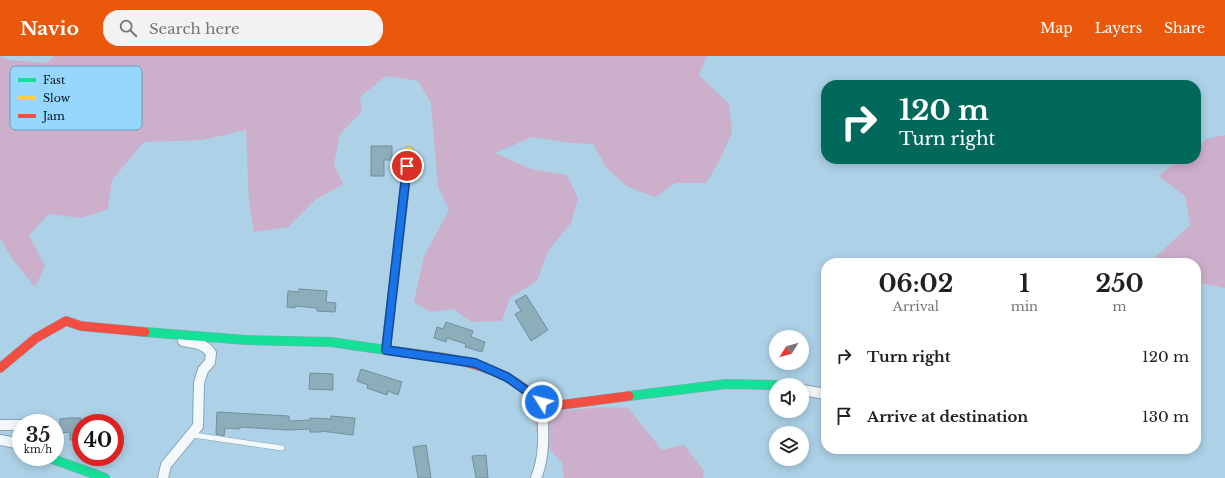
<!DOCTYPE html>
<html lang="en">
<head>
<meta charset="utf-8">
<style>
	body { margin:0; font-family:"Libre Baskerville",serif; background:#f2f2f2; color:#202124; height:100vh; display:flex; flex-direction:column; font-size:15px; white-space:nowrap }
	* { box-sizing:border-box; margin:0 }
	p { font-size:13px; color:#757577 }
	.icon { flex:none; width:22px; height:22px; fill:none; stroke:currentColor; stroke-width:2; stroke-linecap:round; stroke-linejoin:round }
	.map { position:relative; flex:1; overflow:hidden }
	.drawer { position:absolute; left:821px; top:202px; width:380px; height:196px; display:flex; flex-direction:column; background:#fff; border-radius:16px; box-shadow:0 2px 10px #0003 }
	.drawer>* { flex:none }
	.hud { position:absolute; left:821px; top:24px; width:380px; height:84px; border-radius:16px; box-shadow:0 2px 10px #0003; background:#00695c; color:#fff; overflow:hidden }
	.needle { width:26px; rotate:233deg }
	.buttons { position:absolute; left:769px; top:274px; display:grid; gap:8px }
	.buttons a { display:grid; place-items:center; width:40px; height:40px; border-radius:50%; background:#fff; box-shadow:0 2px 10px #0003; font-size:20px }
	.speed { position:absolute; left:12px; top:358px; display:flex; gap:8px; font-size:20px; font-weight:700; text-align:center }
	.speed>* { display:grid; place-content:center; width:52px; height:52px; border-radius:50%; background:#fff; box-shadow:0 2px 10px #0003; line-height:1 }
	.speed small { font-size:10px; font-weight:400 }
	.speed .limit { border:6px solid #d22; background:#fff; color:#111 }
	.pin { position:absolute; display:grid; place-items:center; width:34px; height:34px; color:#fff; margin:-17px; border:2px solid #fff; border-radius:50%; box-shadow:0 1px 4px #0007 }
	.me { position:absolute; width:44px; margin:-22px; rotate:306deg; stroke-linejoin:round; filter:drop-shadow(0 0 3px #0008) }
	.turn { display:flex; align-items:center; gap:14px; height:84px; padding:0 12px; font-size:18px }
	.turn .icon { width:52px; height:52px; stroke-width:2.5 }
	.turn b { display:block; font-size:28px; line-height:34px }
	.eta { display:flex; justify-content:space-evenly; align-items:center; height:68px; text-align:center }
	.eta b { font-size:24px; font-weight:800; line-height:28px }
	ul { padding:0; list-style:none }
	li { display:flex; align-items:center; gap:12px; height:60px; padding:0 12px }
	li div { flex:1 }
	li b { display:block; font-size:15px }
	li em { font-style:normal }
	header { display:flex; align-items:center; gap:24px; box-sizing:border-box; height:56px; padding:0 20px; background:#ea580c; color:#fff }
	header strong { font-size:19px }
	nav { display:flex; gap:22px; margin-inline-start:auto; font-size:14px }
	.search { width:280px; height:36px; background:#f2f2f2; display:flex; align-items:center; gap:10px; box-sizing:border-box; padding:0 14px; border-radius:16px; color:#757577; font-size:15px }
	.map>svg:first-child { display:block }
	.green { fill:#ccafcb }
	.building { fill:#8dadba; stroke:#6e919d }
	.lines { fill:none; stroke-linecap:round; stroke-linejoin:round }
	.lane-casing { stroke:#87a4b4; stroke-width:6 }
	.street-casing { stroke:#87a4b4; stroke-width:12 }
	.fast-casing { stroke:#87a4b4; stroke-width:10 }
	.slow-casing { stroke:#87a4b4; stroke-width:10 }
	.jam-casing { stroke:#87a4b4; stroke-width:10 }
	.lane { stroke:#f3f8fb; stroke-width:5 }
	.street { stroke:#f3f8fb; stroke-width:10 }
	.fast { stroke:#16e098; stroke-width:9 }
	.slow { stroke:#ffcf43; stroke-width:9 }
	.jam { stroke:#f24e42; stroke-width:9 }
	.route-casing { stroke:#114b97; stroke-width:10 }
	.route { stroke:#1a73e8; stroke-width:7 }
	.key { fill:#96d7fd; stroke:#699cbb; stroke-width:1 }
	.key-label { font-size:11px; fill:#001320 }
</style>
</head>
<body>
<header>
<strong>Navio</strong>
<div class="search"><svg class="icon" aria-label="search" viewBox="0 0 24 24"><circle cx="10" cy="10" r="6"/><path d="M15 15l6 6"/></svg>Search here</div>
<nav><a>Map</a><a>Layers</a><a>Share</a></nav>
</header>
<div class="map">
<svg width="1225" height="422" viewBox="0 0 1225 422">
	<rect width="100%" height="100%" fill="#add1e6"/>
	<!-- green -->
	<g class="green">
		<path d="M0,0L9,4L46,7L55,0H707L699,19L729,48L732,76L719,106L706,127H676L655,141L628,131L606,111L593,88L571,87L532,81L495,97L531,113L567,119L578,142L571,167L548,195L537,225L510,242L502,265L472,266L453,253L430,256L414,246L424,200L449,154L438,131L431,47L418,25L386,20L360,41L362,56L340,78L334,108L343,128L315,144L288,171L254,176L249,148L246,74L202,84L144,86L112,124L108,153L81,162L49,158L29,179L45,210L35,231L13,204L0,182Z"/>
		<path d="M1225,79V232L1196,226V207H1149L1190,169L1185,140L1158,120L1181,103H1196V91L1207,83Z"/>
		<path d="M605,351L628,352L662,394L684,389L704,415L703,422H564L562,407L538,380L532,357Z"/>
	</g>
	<!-- building -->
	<g class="building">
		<path d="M371,90H392V104H384V120H371Z"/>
		<path d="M299,233L327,235L326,246L336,247L335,256L317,255V252L295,250V252L287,251L288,235L299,236Z"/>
		<path d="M526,239L548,274L531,285L515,258L521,255L515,245Z"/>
		<path d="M446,266L473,275L471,281L485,286L482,296L465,291L466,288L447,282L446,286L434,282L437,271L443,273Z"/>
		<path d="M361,313L402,326L398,339L388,335L387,339L367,332L368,329L357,325Z"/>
		<path d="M310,317L333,318V334L309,333Z"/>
		<path d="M217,356L289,360V365L310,364V362L331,363V360L355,362L353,379L321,375V376H310V373L288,374L240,371V373L225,372L224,380L216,378Z"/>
		<path d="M69,362H81V384H70V376L60,377V363Z"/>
		<path d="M426,389L431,422H418L413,391Z"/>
		<path d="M486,399L488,422H476L472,400Z"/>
	</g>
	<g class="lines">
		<!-- lane casing -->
		<g class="lane-casing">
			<path id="lane" d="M195,376L193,379L282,392"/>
		</g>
		<!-- street casing -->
		<g class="street-casing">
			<g id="street">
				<path d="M802,334L826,338"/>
				<path d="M0,369H21"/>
				<path d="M0,384L21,388"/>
				<path d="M163,422L166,409L198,370L199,327L203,314L210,306L211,297C204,287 194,287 183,285"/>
				<path d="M536,422C546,398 543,371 542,346"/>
			</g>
		</g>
		<!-- fast casing -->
		<g class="fast-casing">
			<g id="fast">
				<path d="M145,276L246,284L331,286L386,294"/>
				<path d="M629,340L726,328L776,329"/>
				<path d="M47,401L105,422"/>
			</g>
		</g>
		<!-- slow casing -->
		<g class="slow-casing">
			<path id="slow" d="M386,294L409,95"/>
		</g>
		<!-- jam casing -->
		<g class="jam-casing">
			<g id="jam">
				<path d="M386,294C426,300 469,301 506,321C523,329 535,343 553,350L629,340"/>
				<path d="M0,312L36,282L66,265L81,270L145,276"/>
			</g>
		</g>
		<!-- lane -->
		<use href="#lane" class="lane"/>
		<!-- street -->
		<use href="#street" class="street"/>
		<!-- fast -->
		<use href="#fast" class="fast"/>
		<!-- slow -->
		<use href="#slow" class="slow"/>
		<!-- jam -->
		<use href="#jam" class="jam"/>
	</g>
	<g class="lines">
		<!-- route casing -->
		<g class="route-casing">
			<path id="route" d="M407,110L386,294L475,307L507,321L542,346"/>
		</g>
		<!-- route -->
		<use href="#route" class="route"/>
	</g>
	<!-- legend -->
	<rect x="10" y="10" width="132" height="64" rx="6" class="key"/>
	<rect x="18" y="22" width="18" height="4" fill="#16e098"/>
	<rect x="18" y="40" width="18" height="4" fill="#ffcf43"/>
	<rect x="18" y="58" width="18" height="4" fill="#f24e42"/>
	<g class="key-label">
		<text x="43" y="28">Fast</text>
		<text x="43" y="46">Slow</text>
		<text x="43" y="64">Jam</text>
	</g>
</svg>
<div class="buttons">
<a><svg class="needle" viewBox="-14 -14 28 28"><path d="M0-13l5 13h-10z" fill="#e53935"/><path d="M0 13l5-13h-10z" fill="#757577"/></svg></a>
<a><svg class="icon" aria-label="sound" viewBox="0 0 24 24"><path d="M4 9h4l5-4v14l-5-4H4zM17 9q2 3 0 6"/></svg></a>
<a><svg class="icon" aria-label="layers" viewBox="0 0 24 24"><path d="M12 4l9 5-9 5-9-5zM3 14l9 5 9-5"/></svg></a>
</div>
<div class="speed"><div>35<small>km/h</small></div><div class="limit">40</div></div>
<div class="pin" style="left:407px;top:110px;background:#d93025"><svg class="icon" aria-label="arrive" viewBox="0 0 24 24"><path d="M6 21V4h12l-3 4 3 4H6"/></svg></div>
<svg class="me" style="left:542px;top:346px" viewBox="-20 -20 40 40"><circle r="17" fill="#1a73e8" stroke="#fff" stroke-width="3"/><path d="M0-11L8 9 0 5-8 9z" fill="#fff"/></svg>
<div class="hud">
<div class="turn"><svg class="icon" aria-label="right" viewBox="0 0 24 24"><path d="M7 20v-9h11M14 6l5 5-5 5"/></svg><div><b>120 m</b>Turn right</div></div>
</div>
<section class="drawer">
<div class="eta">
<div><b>06:02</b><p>Arrival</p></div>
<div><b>1</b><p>min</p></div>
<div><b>250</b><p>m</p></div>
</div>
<ul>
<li><svg class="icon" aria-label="right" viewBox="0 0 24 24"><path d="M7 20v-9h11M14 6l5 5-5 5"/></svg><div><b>Turn right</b></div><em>120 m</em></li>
<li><svg class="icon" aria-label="arrive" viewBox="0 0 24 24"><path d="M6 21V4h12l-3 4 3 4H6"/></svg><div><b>Arrive at destination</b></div><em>130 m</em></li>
</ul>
</section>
</div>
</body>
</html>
